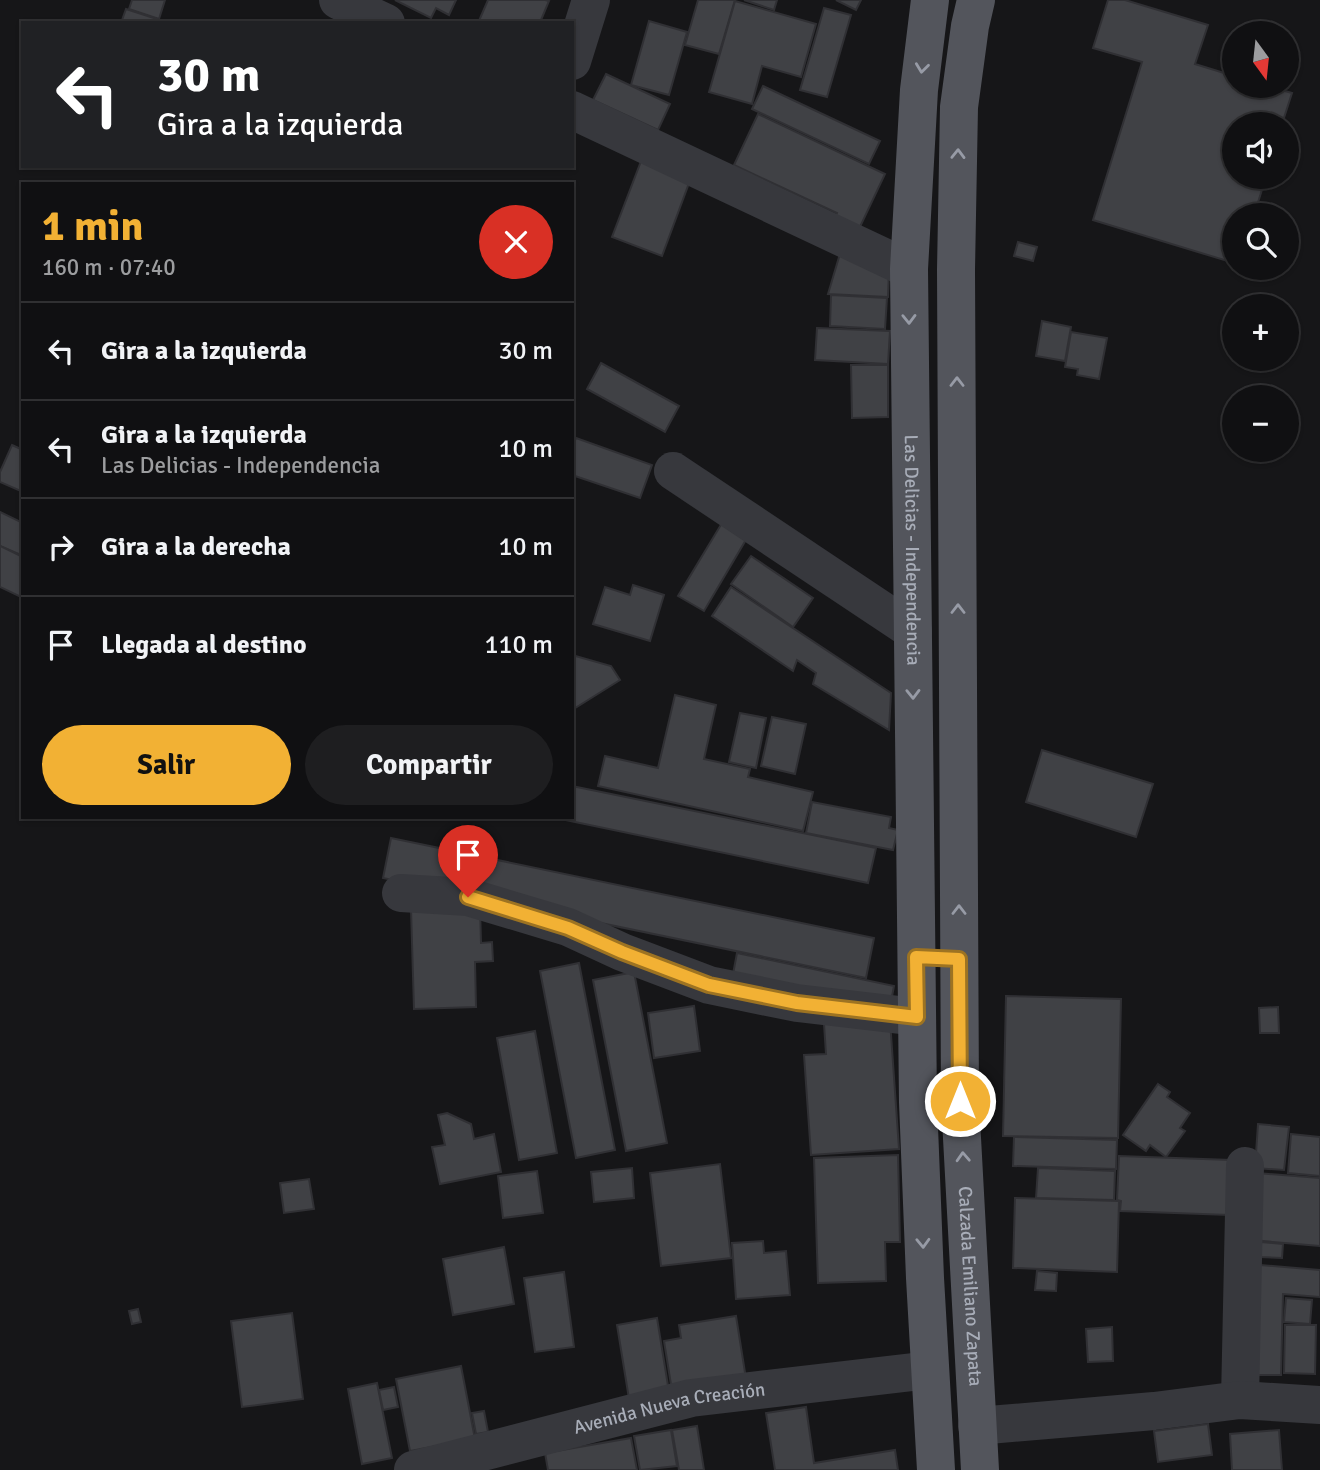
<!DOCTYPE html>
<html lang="es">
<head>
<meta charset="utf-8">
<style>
	body { margin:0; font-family:Signika,sans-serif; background:#1e1e20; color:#f1f3f6; height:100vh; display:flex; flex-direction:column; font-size:26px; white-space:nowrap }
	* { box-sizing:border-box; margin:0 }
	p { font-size:23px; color:#9c9d9f }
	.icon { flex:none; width:38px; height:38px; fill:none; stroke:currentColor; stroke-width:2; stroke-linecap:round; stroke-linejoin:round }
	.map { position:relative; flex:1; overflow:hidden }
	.side { position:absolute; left:21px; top:182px; width:553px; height:637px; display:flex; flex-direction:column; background:#101012; border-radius:0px; box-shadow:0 2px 5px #0004,0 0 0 2px #303032 }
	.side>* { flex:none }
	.top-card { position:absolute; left:21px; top:21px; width:553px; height:147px; border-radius:0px; box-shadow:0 2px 5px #0004,0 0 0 2px #303032; background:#202124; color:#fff; overflow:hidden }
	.needle { width:46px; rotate:165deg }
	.controls { position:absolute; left:1222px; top:21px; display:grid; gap:14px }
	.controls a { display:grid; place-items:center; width:77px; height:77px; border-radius:50%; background:#101012; box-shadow:0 2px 5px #0004,0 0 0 2px #303032; font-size:35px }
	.pin { position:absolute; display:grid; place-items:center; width:60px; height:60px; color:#fff; margin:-72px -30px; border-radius:50% 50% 50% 0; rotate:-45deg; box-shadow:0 0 7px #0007 }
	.pin .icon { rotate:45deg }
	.me { position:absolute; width:77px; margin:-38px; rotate:0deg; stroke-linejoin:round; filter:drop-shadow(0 0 5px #0008) }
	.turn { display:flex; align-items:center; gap:24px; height:147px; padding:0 21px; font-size:32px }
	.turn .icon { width:91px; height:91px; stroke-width:2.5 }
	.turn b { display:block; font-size:49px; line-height:60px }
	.round { display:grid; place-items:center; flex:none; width:74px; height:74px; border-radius:37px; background:#1e1e20 }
	.overview { display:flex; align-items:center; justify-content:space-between; height:119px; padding:0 21px }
	h1 { font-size:42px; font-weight:800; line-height:52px; color:#f2b134 }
	.cta { display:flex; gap:14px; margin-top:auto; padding:14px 21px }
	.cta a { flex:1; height:80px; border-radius:42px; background:#f2b134; color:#111; font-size:28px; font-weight:800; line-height:80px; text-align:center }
	.cta a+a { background:#1e1e20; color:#f1f3f6 }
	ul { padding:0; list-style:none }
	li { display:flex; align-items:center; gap:21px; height:98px; padding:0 21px; border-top:2px solid #303032 }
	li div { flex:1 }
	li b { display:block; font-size:26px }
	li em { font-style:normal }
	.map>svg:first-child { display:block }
	.building { fill:#404145; stroke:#303034; stroke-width:2 }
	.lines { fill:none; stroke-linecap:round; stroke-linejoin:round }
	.minor { stroke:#37383d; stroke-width:38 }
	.major { stroke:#53555c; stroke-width:38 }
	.oneway { stroke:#979ba6 }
	.route-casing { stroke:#9d7322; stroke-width:18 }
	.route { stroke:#f2b134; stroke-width:12 }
	.labels { text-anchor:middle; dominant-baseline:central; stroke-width:5; stroke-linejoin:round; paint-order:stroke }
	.street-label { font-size:19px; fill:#a8adb8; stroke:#111113 }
</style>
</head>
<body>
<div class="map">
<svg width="1320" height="1470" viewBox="0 0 1320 1470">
	<rect width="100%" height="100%" fill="#161618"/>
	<!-- building -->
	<g class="building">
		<path d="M132,0H165L159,19L129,9Z"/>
		<path d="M395,0H456L449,15L436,8L431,18Z"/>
		<path d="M488,0H545L549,1L541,20L549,23H478Z"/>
		<path d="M698,0H735L719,54L685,45Z"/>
		<path d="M744,0H777L774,10Z"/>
		<path d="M836,0H861L856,10Z"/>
		<path d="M1108,0H1125L1208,25L1195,64L1234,76V86H1267L1292,93L1282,124H1234V177H1266L1254,215H1234V263L1093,220L1142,62L1093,48Z"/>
		<path d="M735,1L816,24L801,77L762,66L752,104L709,92Z"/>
		<path d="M824,8L851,15L827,97L800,90Z"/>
		<path d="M126,9L160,20L159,23H121Z"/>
		<path d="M649,21L687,32L669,95L631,85Z"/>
		<path d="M606,74L670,104L658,130L593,100Z"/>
		<path d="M763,86L880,141L869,164L752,109Z"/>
		<path d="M758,114L885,174L859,229L835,218L837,213L734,165Z"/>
		<path d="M643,156L692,175L662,256L612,237Z"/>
		<path d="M1018,242L1037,247L1033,261L1014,256Z"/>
		<path d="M842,247L889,270L888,297L828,294Z"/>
		<path d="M831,295L887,298L885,329L830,326Z"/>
		<path d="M1042,321L1071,327L1065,361L1036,356Z"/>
		<path d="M817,328L890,331L888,364L815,360Z"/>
		<path d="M1071,332L1107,338L1099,379L1077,375L1078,369L1065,367Z"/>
		<path d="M601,363L679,406L665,432L587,389Z"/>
		<path d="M851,365H888V417L852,418Z"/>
		<path d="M576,438L652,465L640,498L572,475V448Z"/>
		<path d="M12,445L23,450V492L0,482V472Z"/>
		<path d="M0,512L23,523L21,555L0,546Z"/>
		<path d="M722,523L747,538L704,611L678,596Z"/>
		<path d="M0,546L23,557V598L0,587Z"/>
		<path d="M751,556L813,598L793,627L731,584Z"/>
		<path d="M633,585L664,595L650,641L593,624L605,587L630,595Z"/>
		<path d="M731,587L891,693L889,730L813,684L816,673L797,660L793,671L712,616Z"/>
		<path d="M572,655L611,666L620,680L572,710Z"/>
		<path d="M675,695L716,705L704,759L750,769L748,777L813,792L803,831L598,786L605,756L658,768Z"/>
		<path d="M740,713L766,718L756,768L729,762Z"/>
		<path d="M772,717L806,724L795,774L761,766Z"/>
		<path d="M1042,750L1153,784L1136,837L1026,802Z"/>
		<path d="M572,786L876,848L868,883L551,817H572Z"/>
		<path d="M812,802L891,817L889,828L898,830L893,850L806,833Z"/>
		<path d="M391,838L874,938L866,978L383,878Z"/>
		<path d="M480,906L481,943L492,942L493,961L475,962L476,1007L414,1009L411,909Z"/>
		<path d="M737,953L894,986L890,1007L733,974Z"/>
		<path d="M579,963L615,1150L576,1158L540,971Z"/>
		<path d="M634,972L667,1143L626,1151L593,980Z"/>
		<path d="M1006,996L1121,999L1118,1138L1003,1136Z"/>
		<path d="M694,1006L700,1051L654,1058L648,1013Z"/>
		<path d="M1278,1007L1279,1033H1260L1259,1008Z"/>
		<path d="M890,1020L899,1149L811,1155L804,1055L826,1054L824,1024Z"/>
		<path d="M535,1031L557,1153L519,1160L497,1038Z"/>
		<path d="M1158,1084L1170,1092L1167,1097L1190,1113L1180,1128L1185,1131L1166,1157L1150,1145L1146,1151L1123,1135Z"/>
		<path d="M447,1113L471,1124L474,1139L494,1134L501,1172L440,1184L432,1147L445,1145L438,1115Z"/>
		<path d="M1258,1124L1289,1127L1284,1170L1255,1168Z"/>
		<path d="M1291,1134L1320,1137V1176L1288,1173Z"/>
		<path d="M1014,1137L1117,1140L1116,1169L1013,1166Z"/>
		<path d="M898,1155L900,1242H885L886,1281L818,1283L814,1158Z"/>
		<path d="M1119,1156L1231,1160L1229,1215L1120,1211L1121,1201L1117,1200Z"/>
		<path d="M720,1164L731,1258L661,1266L650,1173Z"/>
		<path d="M632,1168L634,1198L594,1202L591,1172Z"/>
		<path d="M1038,1168L1115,1171L1114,1200L1036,1198Z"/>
		<path d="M537,1171L543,1213L503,1218L498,1176Z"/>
		<path d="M1257,1173L1320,1178V1246L1251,1240Z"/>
		<path d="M309,1179L314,1209L284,1213L280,1183Z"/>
		<path d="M1015,1198L1119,1201L1117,1272L1013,1268Z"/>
		<path d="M763,1241L764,1253L786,1251L790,1295L736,1299L732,1243Z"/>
		<path d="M1261,1242L1283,1244L1282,1258L1260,1257Z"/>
		<path d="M504,1247L514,1304L453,1315L443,1259Z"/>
		<path d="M1260,1265L1320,1270V1297L1283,1294L1281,1375H1257Z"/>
		<path d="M1037,1271L1057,1273L1056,1291L1035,1290Z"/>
		<path d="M564,1272L574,1347L535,1352L524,1278Z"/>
		<path d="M1286,1298L1312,1300L1310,1324L1284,1322Z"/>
		<path d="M138,1309L141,1322L132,1324L129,1311Z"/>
		<path d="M292,1313L303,1399L242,1407L231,1321Z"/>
		<path d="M736,1316L747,1385L673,1397L664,1341L681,1338L679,1325Z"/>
		<path d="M657,1318L670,1398L630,1405L617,1325Z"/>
		<path d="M1285,1325H1316L1315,1374L1284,1373Z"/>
		<path d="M1112,1327L1113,1361L1088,1362L1086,1329Z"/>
		<path d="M461,1366L475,1439L410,1451L396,1379Z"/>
		<path d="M377,1383L392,1458L362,1464L348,1389Z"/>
		<path d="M394,1387L398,1407L383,1410L379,1390Z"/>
		<path d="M806,1407L814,1463L895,1450L898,1470H775L766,1413Z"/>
		<path d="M484,1411L488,1432L476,1434L472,1413Z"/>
		<path d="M1208,1424L1212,1455L1158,1462L1154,1431Z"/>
		<path d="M697,1426L704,1470H679L672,1430Z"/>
		<path d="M671,1430L677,1466L640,1470L634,1436Z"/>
		<path d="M1279,1430L1282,1470H1232L1230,1434Z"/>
		<path d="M631,1438L637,1470H548L545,1453Z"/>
	</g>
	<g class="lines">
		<!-- minor -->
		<g class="minor">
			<path d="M338,0L386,23"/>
			<path d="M572,61L591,0"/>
			<path d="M572,110L909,269"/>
			<path d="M673,471L913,631"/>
			<path d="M401,893L468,897L568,927L622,952L709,985L797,1003L917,1017"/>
			<path d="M1240,1400L1245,1166"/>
			<path d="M977,1426L1154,1411L1240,1400L1320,1405"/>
			<path id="s1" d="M413,1470L691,1398L930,1370"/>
		</g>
		<!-- major -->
		<g class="major">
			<path id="s2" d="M930,0L919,90L909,269L918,1102L925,1278L936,1470"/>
			<path id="s3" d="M976,0L970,26L959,107L956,270L960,1101L980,1470"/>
		</g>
	</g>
	<!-- one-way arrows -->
	<defs><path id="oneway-chevron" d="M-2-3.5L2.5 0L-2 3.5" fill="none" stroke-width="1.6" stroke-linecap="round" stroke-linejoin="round" transform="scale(1.75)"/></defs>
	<g class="oneway">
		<use href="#oneway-chevron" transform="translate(922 68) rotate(97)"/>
		<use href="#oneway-chevron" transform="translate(958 154) rotate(-89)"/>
		<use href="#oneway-chevron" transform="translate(909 319) rotate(89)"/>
		<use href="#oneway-chevron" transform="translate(957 382) rotate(-90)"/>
		<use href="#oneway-chevron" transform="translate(958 609) rotate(-90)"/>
		<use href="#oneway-chevron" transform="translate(913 694) rotate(89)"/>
		<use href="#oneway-chevron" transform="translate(959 910) rotate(-90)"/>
		<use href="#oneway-chevron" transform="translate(963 1157) rotate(-93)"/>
		<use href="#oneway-chevron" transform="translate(923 1243) rotate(88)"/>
	</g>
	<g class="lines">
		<!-- route casing -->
		<g class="route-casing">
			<path id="route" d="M468,897L568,928L622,952L709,985L797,1003L917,1017L916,957L959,959L960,1101"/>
		</g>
		<!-- route -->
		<use href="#route" class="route"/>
	</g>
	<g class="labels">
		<!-- street labels -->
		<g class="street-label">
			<text stroke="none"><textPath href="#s2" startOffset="551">Las Delicias - Independencia</textPath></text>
			<text stroke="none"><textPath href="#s3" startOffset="1288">Calzada Emiliano Zapata</textPath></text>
			<text stroke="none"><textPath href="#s1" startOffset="264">Avenida Nueva Creación</textPath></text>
		</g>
	</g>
</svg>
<div class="controls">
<a><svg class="needle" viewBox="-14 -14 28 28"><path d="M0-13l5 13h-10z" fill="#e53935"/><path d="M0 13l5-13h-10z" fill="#9c9d9f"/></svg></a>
<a><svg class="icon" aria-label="sound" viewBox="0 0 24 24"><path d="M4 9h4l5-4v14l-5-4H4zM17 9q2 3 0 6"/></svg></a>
<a><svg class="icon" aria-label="search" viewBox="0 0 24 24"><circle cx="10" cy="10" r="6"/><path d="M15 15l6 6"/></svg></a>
<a>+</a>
<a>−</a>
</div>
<div class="pin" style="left:468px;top:897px;background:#d93025"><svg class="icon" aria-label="arrive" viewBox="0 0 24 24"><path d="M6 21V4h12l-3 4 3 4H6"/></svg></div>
<svg class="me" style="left:960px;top:1101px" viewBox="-20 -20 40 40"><circle r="17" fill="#f2b134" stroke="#fff" stroke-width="3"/><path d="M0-11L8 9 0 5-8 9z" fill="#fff"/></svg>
<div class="top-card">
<div class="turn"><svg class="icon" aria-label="left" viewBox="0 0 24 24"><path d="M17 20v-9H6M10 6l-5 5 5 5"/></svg><div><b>30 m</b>Gira a la izquierda</div></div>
</div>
<section class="side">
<div class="overview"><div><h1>1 min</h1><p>160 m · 07:40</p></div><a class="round" style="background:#d93025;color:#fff"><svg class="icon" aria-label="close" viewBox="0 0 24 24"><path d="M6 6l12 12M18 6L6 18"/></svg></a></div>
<ul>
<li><svg class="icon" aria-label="left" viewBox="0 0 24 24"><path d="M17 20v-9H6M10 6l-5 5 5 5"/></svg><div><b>Gira a la izquierda</b></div><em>30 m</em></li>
<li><svg class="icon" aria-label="left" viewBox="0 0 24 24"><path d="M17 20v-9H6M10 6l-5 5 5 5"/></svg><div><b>Gira a la izquierda</b><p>Las Delicias - Independencia</p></div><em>10 m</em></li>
<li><svg class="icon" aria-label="right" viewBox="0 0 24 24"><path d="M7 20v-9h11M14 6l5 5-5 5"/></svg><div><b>Gira a la derecha</b></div><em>10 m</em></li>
<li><svg class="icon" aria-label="arrive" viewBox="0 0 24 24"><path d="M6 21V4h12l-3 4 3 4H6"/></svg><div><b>Llegada al destino</b></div><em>110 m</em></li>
</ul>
<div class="cta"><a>Salir</a><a>Compartir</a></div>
</section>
</div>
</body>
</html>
